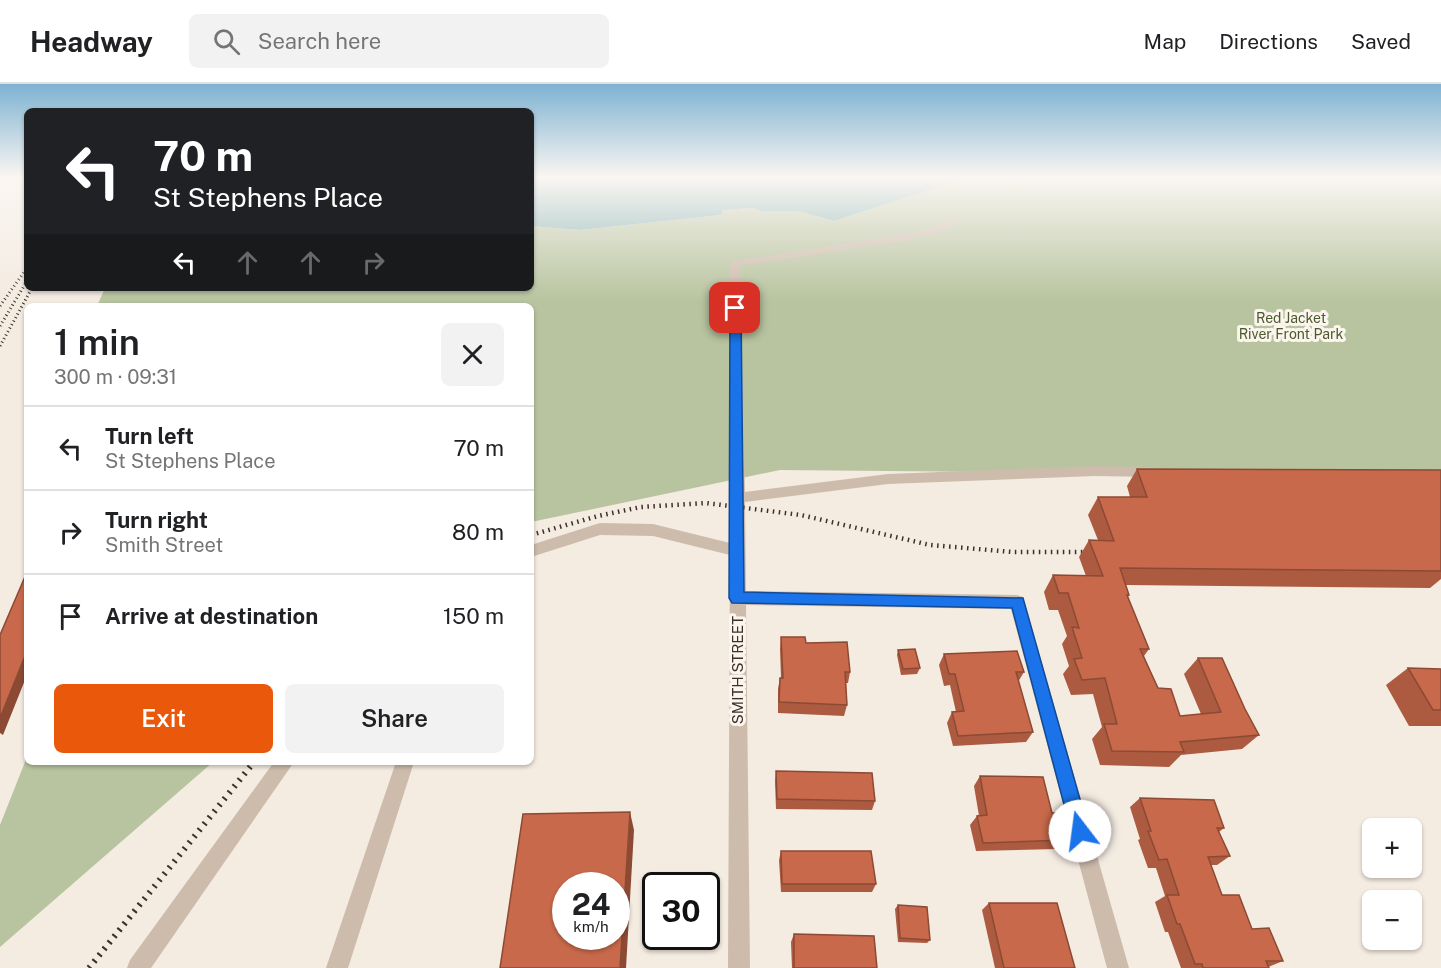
<!DOCTYPE html>
<html lang="en">
<head>
<meta charset="utf-8">
<style>
	body { margin:0; font-family:"Public Sans",sans-serif; background:#f2f2f2; color:#202124; height:100vh; display:flex; flex-direction:column; font-size:22px; white-space:nowrap }
	* { box-sizing:border-box; margin:0 }
	p { font-size:20px; color:#757577 }
	.icon { flex:none; width:33px; height:33px; fill:none; stroke:currentColor; stroke-width:2; stroke-linecap:round; stroke-linejoin:round }
	.map { position:relative; flex:1; overflow:hidden }
	.sheet { position:absolute; left:24px; top:219px; width:510px; height:462px; display:flex; flex-direction:column; background:#fff; border-radius:9px; box-shadow:0 2px 4px #0004 }
	.sheet>* { flex:none }
	.top-card { position:absolute; left:24px; top:24px; width:510px; height:183px; border-radius:9px; box-shadow:0 2px 4px #0004; background:#202124; color:#fff; overflow:hidden }
	.tools { position:absolute; left:1362px; top:734px; display:grid; gap:12px }
	.tools a { display:grid; place-items:center; width:60px; height:60px; border-radius:9px; background:#fff; box-shadow:0 2px 4px #0004; font-size:30px }
	.speed { position:absolute; left:552px; top:788px; display:flex; gap:12px; font-size:30px; font-weight:700; text-align:center }
	.speed>* { display:grid; place-content:center; width:78px; height:78px; border-radius:50%; background:#fff; box-shadow:0 2px 4px #0004; line-height:1 }
	.speed small { font-size:15px; font-weight:400 }
	.speed .limit { border:3px solid #111; border-radius:9px; background:#fff; color:#111 }
	.pin { position:absolute; display:grid; place-items:center; width:51px; height:51px; color:#fff; margin:-26px; border-radius:12px; box-shadow:0 3px 9px #0006 }
	.me { position:absolute; width:66px; margin:-33px; rotate:345deg; stroke-linejoin:round; filter:drop-shadow(0 0 4px #0008) }
	.turn { display:flex; align-items:center; gap:21px; height:126px; padding:0 30px; font-size:27px }
	.turn .icon { width:78px; height:78px; stroke-width:2.5 }
	.turn b { display:block; font-size:42px; line-height:51px }
	.lanes { display:flex; align-items:center; height:57px; padding:0 30px; background:#0003; justify-content:center; gap:30px; direction:ltr }
	.lanes .off { opacity:.35 }
	.round { display:grid; place-items:center; flex:none; width:63px; height:63px; border-radius:9px; background:#f2f2f2 }
	.headline { display:flex; align-items:center; justify-content:space-between; height:102px; padding:0 30px }
	h1 { font-size:36px; font-weight:600; line-height:45px }
	.action { display:flex; gap:12px; margin-top:auto; padding:12px 30px }
	.action a { flex:1; height:69px; border-radius:9px; background:#ea580c; color:#fff; font-size:24px; font-weight:600; line-height:69px; text-align:center }
	.action a+a { background:#f2f2f2; color:#202124 }
	ul { padding:0; list-style:none }
	li { display:flex; align-items:center; gap:18px; height:84px; padding:0 30px; border-top:2px solid #e0e0e0 }
	li div { flex:1 }
	li b { display:block; font-size:22px }
	li em { font-style:normal }
	header { display:flex; align-items:center; gap:36px; box-sizing:border-box; height:84px; padding:0 30px; background:#fff; border-bottom:2px solid #e0e0e0 }
	header strong { font-size:28px }
	nav { display:flex; gap:33px; margin-inline-start:auto; font-size:21px }
	.search { width:420px; height:54px; background:#f2f2f2; display:flex; align-items:center; gap:15px; box-sizing:border-box; padding:0 21px; border-radius:9px; color:#757577; font-size:22px }
	.map>svg:first-child { display:block }
	.green { fill:#b8c4a0 }
	.water { fill:#7fb0b2 }
	.lines { fill:none; stroke-linecap:round; stroke-linejoin:round }
	.minor { fill:#cdbbac; fill-rule:evenodd }
	.rail-far2 { stroke:#3b302b; stroke-width:3; stroke-dasharray:1 3; stroke-linecap:butt }
	.rail-far1 { stroke:#3b302b; stroke-width:4.5; stroke-dasharray:1.5 4.5; stroke-linecap:butt }
	.rail { stroke:#3b302b; stroke-width:6; stroke-dasharray:2 6; stroke-linecap:butt }
	.wall { fill:#ac5a40 }
	.shaded-wall { fill:#8c4a34 }
	.building { fill:#c8694b; stroke:#8c4a34; stroke-width:1.5; fill-rule:evenodd }
	.route { fill:#1a73e8; stroke:#114b97; stroke-width:1.5 }
	.labels { text-anchor:middle; dominant-baseline:central; stroke-width:6; stroke-linejoin:round; paint-order:stroke }
	.far-park-label { font-size:14px; fill:#4a5a2e; stroke:#fbf5ee }
	.street-label { font-size:15px; fill:#3b302b; stroke:#fbf5ee }
</style>
</head>
<body>
<header>
<strong>Headway</strong>
<div class="search"><svg class="icon" aria-label="search" viewBox="0 0 24 24"><circle cx="10" cy="10" r="6"/><path d="M15 15l6 6"/></svg>Search here</div>
<nav><a>Map</a><a>Directions</a><a>Saved</a></nav>
</header>
<div class="map">
<svg width="1441" height="884" viewBox="0 0 1441 884">
	<rect width="100%" height="100%" fill="#f4ebe1"/>
	<!-- green -->
	<g class="green">
		<path d="M970,93H1433L1441,95V392L780,386L531,438V222H97L105,204H531V142L580,146L721,131L723,126L753,124L760,127H798L834,137Z"/>
		<path d="M27,673V678H213L0,863V741Z"/>
	</g>
	<!-- water -->
	<path class="water" d="M531,93H970L834,137L798,127H760L753,124L723,126L721,131L580,146L531,142Z"/>
	<g class="lines">
		<!-- minor -->
		<g class="minor">
			<path d="M951,135L956,138L955,140L941,148L901,157L740,182L745,408L888,390L1095,382L1153,383L1160,388L1153,393L1095,392L888,400L745,418L746,507L1017,511L1023,513L1129,884H1107L1011,525L746,521L750,884H728L730,471L653,452L600,451L531,473V461L600,439L653,440L730,459L731,267L729,180L734,177L901,151L934,144Z"/>
			<path d="M274,678H294L151,884H127L130,876Z"/>
			<path d="M396,678H414L348,884H326Z"/>
		</g>
		<!-- rail-far2 -->
		<g class="rail-far2">
			<path d="M0,222L27,184"/>
			<path d="M0,242L27,197"/>
			<path d="M0,262L32,204"/>
		</g>
		<!-- rail-far1 -->
		<path class="rail-far1" d="M531,451L598,432L641,423L706,419L801,431L930,461L1013,468H1097"/>
		<!-- rail -->
		<path class="rail" d="M89,884L254,678"/>
	</g>
	<!-- wall -->
	<g class="wall">
		<path d="M1137,385L1441,386V495L1430,504L1126,501L1129,511L1128,513L1149,565L1144,572L1158,604L1180,632L1201,630L1184,590L1198,574L1245,625L1259,651L1242,665L1181,671L1169,683L1100,681L1092,655L1102,643L1093,610L1071,611L1063,590L1069,582L1062,560L1067,552L1058,526H1049L1044,508L1053,491L1086,492L1079,473L1089,456H1098L1088,431L1098,413H1130L1127,402Z"/>
		<path d="M781,553L806,559L850,588L848,599H846L847,621L844,632L778,629V605L780,594H781L780,565Z"/>
		<path d="M898,566L920,584L917,590L901,591L897,571Z"/>
		<path d="M944,570L1024,588L1018,598L1033,648L1026,658L953,662L947,639L952,628H956L950,601L944,602L939,581Z"/>
		<path d="M1408,584L1441,585V642H1409L1386,601Z"/>
		<path d="M776,687L875,717L872,726L776,725L775,697Z"/>
		<path d="M980,692L1052,729L1066,756L1058,765L976,767L970,741L977,732H979L974,702Z"/>
		<path d="M1140,714L1224,744L1219,748L1230,772L1217,781H1211L1222,811L1252,845L1283,877L1268,883L1269,884H1181L1168,848H1165L1155,818L1165,812L1156,784H1148L1138,756L1140,755L1130,723Z"/>
		<path d="M781,767L876,800L872,808H781L779,776Z"/>
		<path d="M989,819L1075,884H995L982,826Z"/>
		<path d="M898,821L930,856L927,859L898,858L895,825Z"/>
		<path d="M794,850L877,884H792L791,858Z"/>
	</g>
	<!-- shaded-wall -->
	<g class="shaded-wall">
		<path d="M27,567V591L3,651L0,649V634Z"/>
		<path d="M630,728L634,746L626,884H620Z"/>
	</g>
	<!-- building -->
	<g class="building">
		<path d="M1137,385L1441,386V487L1120,484L1129,511H1127L1149,565H1140L1158,604L1171,605L1180,632L1221,628L1198,574H1222L1245,625L1259,651L1180,658L1184,668L1112,667L1104,640H1117L1105,594L1082,596L1074,575L1082,574L1072,543L1079,544L1068,509H1059L1053,491L1103,492L1089,456L1114,457L1098,413H1147Z"/>
		<path d="M27,488V567L0,634V551Z"/>
		<path d="M781,553H805L806,559L847,558L850,588H845L847,621L779,618L780,594H783Z"/>
		<path d="M915,565L920,584L903,585L898,566Z"/>
		<path d="M1017,567L1024,588H1016L1033,648L958,652L952,628L964,627L955,590H949L944,570Z"/>
		<path d="M1408,584L1441,585V626H1433Z"/>
		<path d="M776,687L872,689L875,717L777,715Z"/>
		<path d="M980,692L1043,693L1052,729H1058L1066,756L983,759L977,732L987,731Z"/>
		<path d="M1140,714L1214,716L1224,744H1217L1230,772L1208,773L1222,811H1239L1252,845L1269,844L1283,877H1266L1269,884H1203L1202,880H1195L1180,840H1177L1167,811H1179L1167,775L1159,776L1148,747H1151Z"/>
		<path d="M630,728L620,884H500L523,730ZM566,801H616V852H566Z"/>
		<path d="M781,767H871L876,800H782Z"/>
		<path d="M989,819H1057L1075,884H1004Z"/>
		<path d="M898,821L927,823L930,856L900,854Z"/>
		<path d="M794,850L874,852L877,884H794Z"/>
	</g>
	<!-- sky -->
	<linearGradient id="sky" x2="0" y2="1"><stop stop-color="#7eb2d2"/><stop offset="0.43" stop-color="#faf6f2"/><stop offset="1" stop-color="#faf6f2" stop-opacity="0"/></linearGradient>
	<rect width="1441" height="217" fill="url(#sky)"/>
	<!-- route -->
	<path class="route" d="M735,220L741,224L744,508L1023,514L1089,747L1087,753L1080,756L1074,753L1071,747L1012,524L732,519L729,514L730,224Z"/>
	<g class="labels">
		<!-- far-park labels -->
		<g class="far-park-label">
			<text x="1291" y="234">Red Jacket<tspan x="1291" dy="16">River Front Park</tspan></text>
		</g>
		<!-- street labels -->
		<g class="street-label">
			<text transform="translate(737 586) rotate(-90)">SMITH STREET</text>
		</g>
	</g>
</svg>
<div class="tools">
<a>+</a>
<a>−</a>
</div>
<div class="speed"><div>24<small>km/h</small></div><div class="limit">30</div></div>
<div class="pin" style="left:735px;top:224px;background:#d93025"><svg class="icon" aria-label="arrive" viewBox="0 0 24 24"><path d="M6 21V4h12l-3 4 3 4H6"/></svg></div>
<svg class="me" style="left:1080px;top:747px" viewBox="-20 -20 40 40"><circle r="19" fill="#fff"/><path d="M0-13L10 11 0 6-10 11z" fill="#1a73e8"/></svg>
<div class="top-card">
<div class="turn"><svg class="icon" aria-label="left" viewBox="0 0 24 24"><path d="M17 20v-9H6M10 6l-5 5 5 5"/></svg><div><b>70 m</b>St Stephens Place</div></div>
<div class="lanes"><svg class="icon" aria-label="left" viewBox="0 0 24 24"><path d="M17 20v-9H6M10 6l-5 5 5 5"/></svg><svg class="icon off" aria-label="ahead" viewBox="0 0 24 24"><path d="M12 20V5M6 11l6-6 6 6"/></svg><svg class="icon off" aria-label="ahead" viewBox="0 0 24 24"><path d="M12 20V5M6 11l6-6 6 6"/></svg><svg class="icon off" aria-label="right" viewBox="0 0 24 24"><path d="M7 20v-9h11M14 6l5 5-5 5"/></svg></div>
</div>
<section class="sheet">
<div class="headline"><div><h1>1 min</h1><p>300 m · 09:31</p></div><a class="round"><svg class="icon" aria-label="close" viewBox="0 0 24 24"><path d="M6 6l12 12M18 6L6 18"/></svg></a></div>
<ul>
<li><svg class="icon" aria-label="left" viewBox="0 0 24 24"><path d="M17 20v-9H6M10 6l-5 5 5 5"/></svg><div><b>Turn left</b><p>St Stephens Place</p></div><em>70 m</em></li>
<li><svg class="icon" aria-label="right" viewBox="0 0 24 24"><path d="M7 20v-9h11M14 6l5 5-5 5"/></svg><div><b>Turn right</b><p>Smith Street</p></div><em>80 m</em></li>
<li><svg class="icon" aria-label="arrive" viewBox="0 0 24 24"><path d="M6 21V4h12l-3 4 3 4H6"/></svg><div><b>Arrive at destination</b></div><em>150 m</em></li>
</ul>
<div class="action"><a>Exit</a><a>Share</a></div>
</section>
</div>
</body>
</html>
